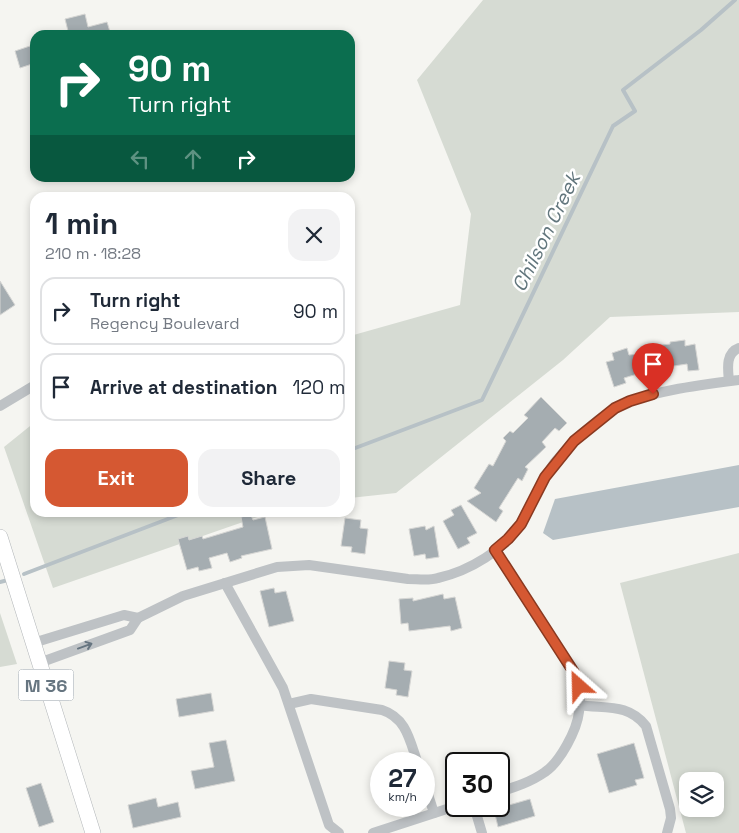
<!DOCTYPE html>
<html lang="en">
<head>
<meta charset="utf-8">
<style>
	body { margin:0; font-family:"Space Grotesk",sans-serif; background:#f2f2f3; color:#1f2937; height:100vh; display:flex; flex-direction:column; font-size:19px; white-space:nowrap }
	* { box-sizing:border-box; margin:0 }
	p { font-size:16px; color:#747a83 }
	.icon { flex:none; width:28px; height:28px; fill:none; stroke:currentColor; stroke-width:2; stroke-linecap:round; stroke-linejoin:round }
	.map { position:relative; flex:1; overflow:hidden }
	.sheet { position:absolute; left:30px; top:192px; width:325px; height:325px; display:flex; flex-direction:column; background:#fff; border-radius:15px; box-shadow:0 2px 8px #0003 }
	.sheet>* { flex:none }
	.hud { position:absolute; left:30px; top:30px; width:325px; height:152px; border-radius:15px; box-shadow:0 2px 8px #0003; background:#0b6e4f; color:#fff; overflow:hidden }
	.tools { position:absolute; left:679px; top:772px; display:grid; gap:10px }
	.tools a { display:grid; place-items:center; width:45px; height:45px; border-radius:10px; background:#fff; box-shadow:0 2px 8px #0003; font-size:25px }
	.speed { position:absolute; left:370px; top:752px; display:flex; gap:10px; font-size:25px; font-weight:700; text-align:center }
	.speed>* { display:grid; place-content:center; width:65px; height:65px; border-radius:50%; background:#fff; box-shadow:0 2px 8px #0003; line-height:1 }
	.speed small { font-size:12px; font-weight:400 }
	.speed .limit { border:2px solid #111; border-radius:8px; background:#fff; color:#111 }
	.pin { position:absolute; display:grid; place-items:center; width:42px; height:42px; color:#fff; margin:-51px -21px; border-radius:50% 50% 50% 0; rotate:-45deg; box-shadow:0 0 5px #0007 }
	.pin .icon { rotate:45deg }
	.me { position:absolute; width:55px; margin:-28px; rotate:335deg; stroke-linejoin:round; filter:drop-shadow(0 0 4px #0008) }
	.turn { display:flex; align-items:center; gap:18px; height:105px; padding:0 15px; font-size:22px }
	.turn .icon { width:65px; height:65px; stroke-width:2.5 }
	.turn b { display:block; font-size:35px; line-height:42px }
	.lanes { display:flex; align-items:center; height:48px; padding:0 15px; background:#0003; justify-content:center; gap:25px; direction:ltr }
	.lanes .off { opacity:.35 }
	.round { display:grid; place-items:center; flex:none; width:52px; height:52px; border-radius:15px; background:#f2f2f3 }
	.headline { display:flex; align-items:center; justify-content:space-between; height:85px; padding:0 15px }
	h1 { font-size:30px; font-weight:600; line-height:38px }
	.primary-button { display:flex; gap:10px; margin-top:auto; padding:10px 15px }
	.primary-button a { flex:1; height:58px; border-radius:15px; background:#d55832; color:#fff; font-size:20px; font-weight:600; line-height:58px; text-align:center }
	.primary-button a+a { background:#f2f2f3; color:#1f2937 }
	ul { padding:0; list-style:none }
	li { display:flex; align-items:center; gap:15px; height:68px; margin:0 10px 8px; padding:0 5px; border:2px solid #e0e1e3; border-radius:15px }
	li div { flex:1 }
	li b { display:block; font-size:19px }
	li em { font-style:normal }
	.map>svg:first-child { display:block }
	.green { fill:#d6dbd3; fill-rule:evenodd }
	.water { fill:#b7c1c6 }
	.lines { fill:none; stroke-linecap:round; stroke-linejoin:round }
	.stream { stroke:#b7c1c6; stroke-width:4 }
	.building { fill:#a5adb1; stroke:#d6d6d4 }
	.primary-casing { stroke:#b2b6b9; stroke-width:16 }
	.minor { stroke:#bec2c5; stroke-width:10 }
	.primary { stroke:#fff; stroke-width:15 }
	.oneway { stroke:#667580 }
	.route-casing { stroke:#8a3920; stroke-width:12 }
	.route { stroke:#d55832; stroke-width:9 }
	.labels { text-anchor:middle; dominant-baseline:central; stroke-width:5; stroke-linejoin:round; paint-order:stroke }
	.shield { fill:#fff; stroke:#949ea6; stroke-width:1 }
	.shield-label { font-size:18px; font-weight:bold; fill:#667580 }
	.water-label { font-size:20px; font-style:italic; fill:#62767d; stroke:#fff }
</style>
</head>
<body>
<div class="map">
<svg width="739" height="833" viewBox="0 0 739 833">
	<rect width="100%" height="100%" fill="#f5f5f1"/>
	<!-- green -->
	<g class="green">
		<path d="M483,0H739V312L610,317L563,360L396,493L350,498V336L460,305L471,214L417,80Z"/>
		<path d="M35,422V512L269,513L53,588L4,447Z"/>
		<path d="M739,553V833H686L620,583ZM688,781H715V809H688Z"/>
		<path d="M0,613L17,664L0,667Z"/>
	</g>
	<!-- water -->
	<path class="water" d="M739,465V507L553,540L543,533L555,499Z"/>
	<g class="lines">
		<!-- stream -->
		<g class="stream">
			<path d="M350,450L482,400L613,126L635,111L623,90L701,30L735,0"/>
			<path d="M24,574L186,512"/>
			<path d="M0,582L8,580"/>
		</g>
	</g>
	<!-- building -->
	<g class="building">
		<path d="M85,14L88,27L107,22L111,35H69L65,19Z"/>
		<path d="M30,46L35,63L20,68L15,51Z"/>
		<path d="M0,281L15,305L0,315Z"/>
		<path d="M685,340V346L695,344L699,370L688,371L687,364L667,367L668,374L655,376L654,369L624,378L626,383L614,387L606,362L614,360L612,353L627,348L629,355L647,353L646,347L670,344V342Z"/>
		<path d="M541,397L567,423L559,431L555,428L542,442L546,447L525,467L528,469L522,481L518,478L499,508L503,511L496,522L467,501L481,493L474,488L489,464L493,466L506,441L503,438L510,431L513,433L528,418L524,415Z"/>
		<path d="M461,505L477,533L467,538L470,543L458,549L443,521L454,515L451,510Z"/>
		<path d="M251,515L253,520L265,517L272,549L241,556L242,558L230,562L227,553L209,558L212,568L199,571L198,567L187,570L178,539L188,536L189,540L202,536L203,539L243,527L241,517Z"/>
		<path d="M345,518L361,520L360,528L368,529L365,554L351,552L352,547L341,546Z"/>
		<path d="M425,526L426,530L434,526L439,557L426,559L425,554L414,556L409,529Z"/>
		<path d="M274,588L275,593L286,591L294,621L269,627L260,591Z"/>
		<path d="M443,594L444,599L455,597L462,628L451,631L450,626L409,631L408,623L401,624L399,599L413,598V601Z"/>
		<path d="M389,661L405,663L404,670L412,671L408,697L396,695L397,690L385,688Z"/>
		<path d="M211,693L214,711L179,717L176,699Z"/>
		<path d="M226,740L235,781L195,789L191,771L214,767L209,743Z"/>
		<path d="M634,743L644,778L635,780L637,785L609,793L597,754Z"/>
		<path d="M41,783L54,822L39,827L26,788Z"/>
		<path d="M156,798L158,807L178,802L181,817L133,828L128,805Z"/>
		<path d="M530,799L535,816L498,827L495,814L504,812L502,807Z"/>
	</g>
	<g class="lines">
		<!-- primary casing -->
		<g class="primary-casing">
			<path id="primary" d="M0,537L93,833"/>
		</g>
		<!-- minor -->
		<g class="minor">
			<path d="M729,381C728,370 725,353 739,348"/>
			<path d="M0,406L35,385"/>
			<path d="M495,550L575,674C579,686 581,699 579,712C577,730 560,762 545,772C531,782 515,787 499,792"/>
			<path d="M225,583L283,688L329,825L339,833"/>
			<path d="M138,618L183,596L277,567L309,565L408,579C418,579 429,581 438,578C469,571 505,550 522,522C533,502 541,481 555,462C571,442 592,423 614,409C640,392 707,384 739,380"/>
			<path d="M33,643L124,615L138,618L130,630L39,663"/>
			<path d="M289,704L311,699L382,710C407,718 410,742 418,764"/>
			<path d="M579,705C605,709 628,703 646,726L670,809L671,818L667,833"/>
			<path d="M424,782L434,813"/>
			<path d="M474,806L482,833"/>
			<path d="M373,833L456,806"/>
		</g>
		<!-- primary -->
		<use href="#primary" class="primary"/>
	</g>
	<!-- one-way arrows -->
	<defs><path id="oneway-shaft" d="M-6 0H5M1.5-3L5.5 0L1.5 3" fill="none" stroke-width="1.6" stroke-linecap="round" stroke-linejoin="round" transform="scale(1.25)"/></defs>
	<use class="oneway" href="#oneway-shaft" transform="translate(85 646) rotate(-20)"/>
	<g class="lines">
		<!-- route casing -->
		<g class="route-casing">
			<path id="route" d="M579,686L575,674L495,550L508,539L521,524L545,477L574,441L615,408L630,401L653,394"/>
		</g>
		<!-- route -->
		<use href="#route" class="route"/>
	</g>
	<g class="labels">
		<!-- shield labels -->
		<rect class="shield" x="18.5" y="669.5" width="55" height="31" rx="4"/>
		<g class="shield-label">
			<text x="46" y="685">M 36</text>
		</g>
		<!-- water labels -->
		<g class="water-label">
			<text transform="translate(546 232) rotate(-64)">Chilson Creek</text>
		</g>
	</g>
</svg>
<div class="tools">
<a><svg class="icon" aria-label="layers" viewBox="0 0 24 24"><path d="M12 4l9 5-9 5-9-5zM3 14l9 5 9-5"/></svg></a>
</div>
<div class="speed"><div>27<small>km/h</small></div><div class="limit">30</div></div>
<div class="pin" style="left:653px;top:394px;background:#d93025"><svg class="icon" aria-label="arrive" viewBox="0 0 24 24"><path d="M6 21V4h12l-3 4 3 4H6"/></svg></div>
<svg class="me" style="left:579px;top:686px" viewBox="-20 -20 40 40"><path d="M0-17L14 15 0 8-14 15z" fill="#d55832" stroke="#fff" stroke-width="4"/></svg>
<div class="hud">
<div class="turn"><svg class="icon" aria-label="right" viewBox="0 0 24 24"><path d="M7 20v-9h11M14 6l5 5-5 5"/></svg><div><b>90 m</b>Turn right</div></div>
<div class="lanes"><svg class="icon off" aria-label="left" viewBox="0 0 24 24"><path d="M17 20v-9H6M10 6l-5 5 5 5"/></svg><svg class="icon off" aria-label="ahead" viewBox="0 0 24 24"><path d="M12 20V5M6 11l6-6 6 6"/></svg><svg class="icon" aria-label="right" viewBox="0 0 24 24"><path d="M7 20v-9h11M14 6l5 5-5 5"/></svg></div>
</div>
<section class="sheet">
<div class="headline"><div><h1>1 min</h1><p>210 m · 18:28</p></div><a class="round"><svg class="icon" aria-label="close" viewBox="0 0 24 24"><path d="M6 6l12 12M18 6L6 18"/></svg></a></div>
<ul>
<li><svg class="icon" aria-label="right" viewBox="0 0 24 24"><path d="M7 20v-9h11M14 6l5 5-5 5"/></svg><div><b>Turn right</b><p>Regency Boulevard</p></div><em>90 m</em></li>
<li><svg class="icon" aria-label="arrive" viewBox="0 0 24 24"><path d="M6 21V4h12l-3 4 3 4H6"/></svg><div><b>Arrive at destination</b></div><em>120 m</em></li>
</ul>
<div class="primary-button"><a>Exit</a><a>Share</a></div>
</section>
</div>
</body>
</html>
